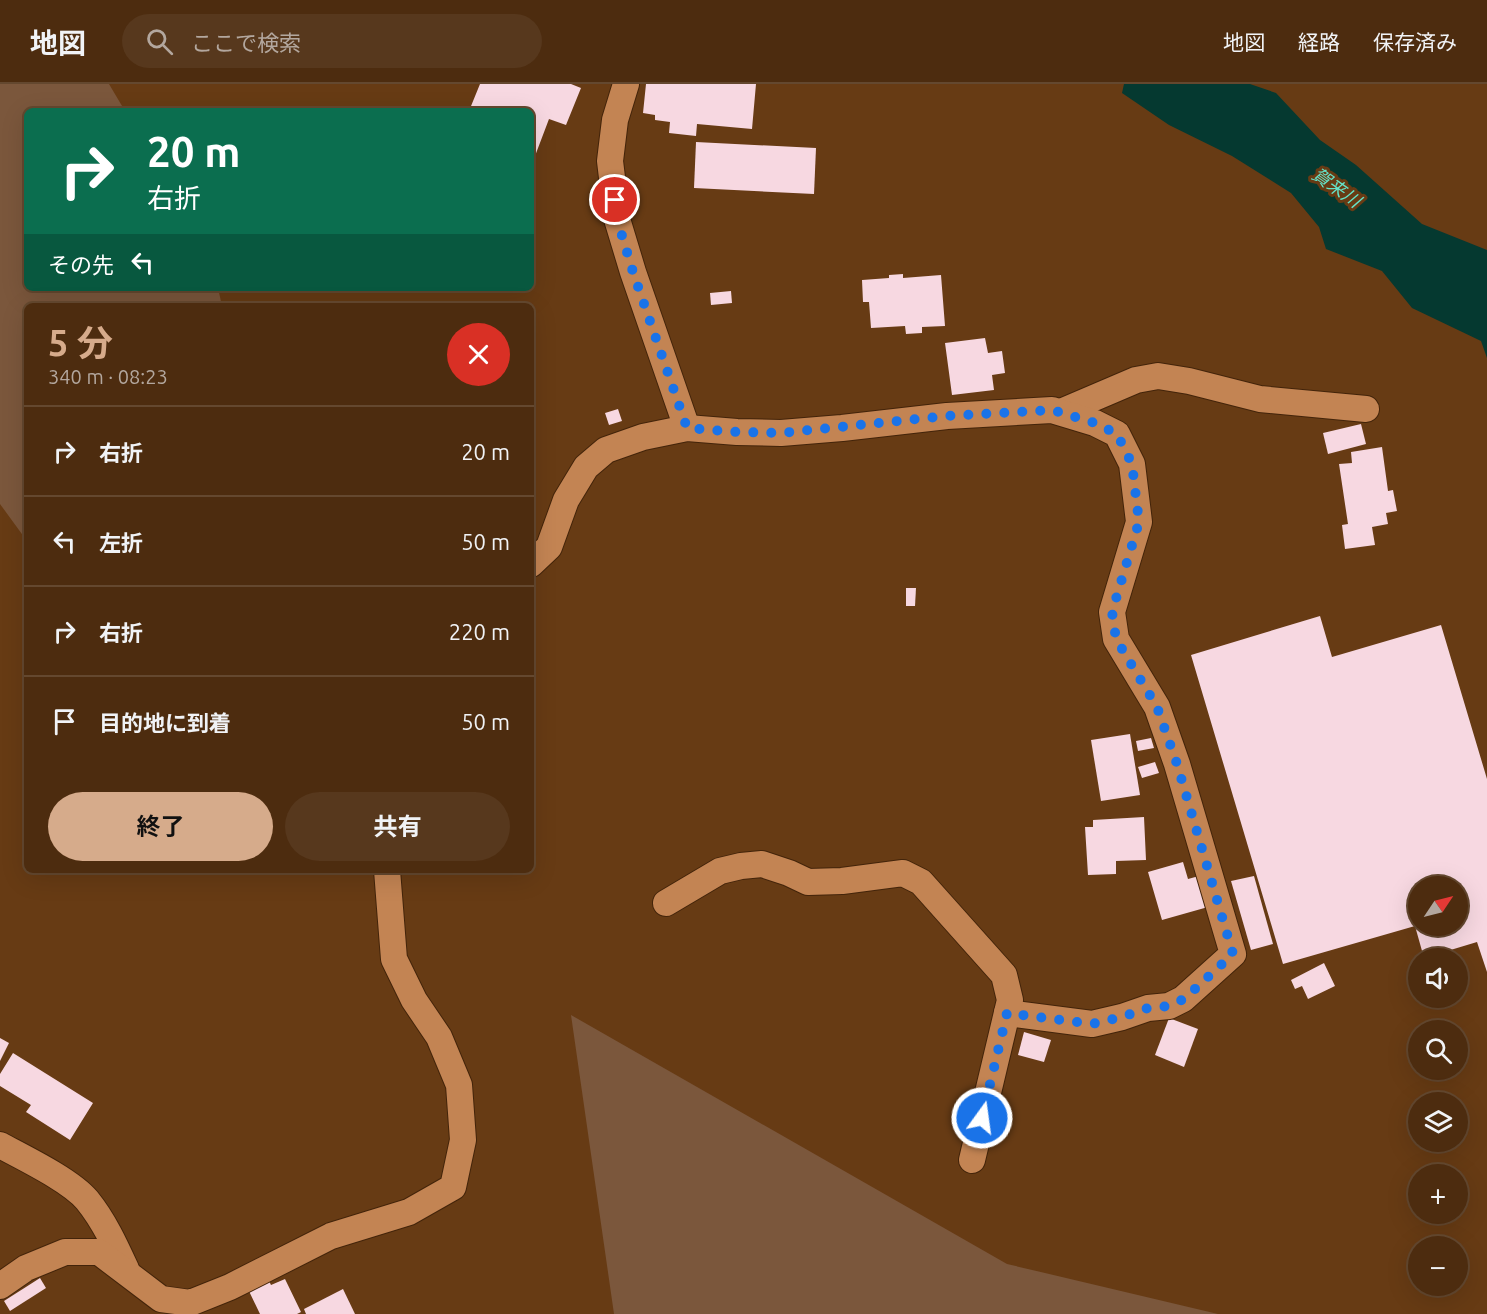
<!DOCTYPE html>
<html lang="ja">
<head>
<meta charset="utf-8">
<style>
	body { margin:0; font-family:Ubuntu,"Noto Sans JP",sans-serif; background:#57381d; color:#f1f3f6; height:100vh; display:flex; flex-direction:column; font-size:22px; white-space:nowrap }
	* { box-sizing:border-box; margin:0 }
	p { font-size:20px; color:#b3a79e }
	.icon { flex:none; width:33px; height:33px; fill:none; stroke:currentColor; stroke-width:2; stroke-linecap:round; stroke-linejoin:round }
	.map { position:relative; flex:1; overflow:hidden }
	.side { position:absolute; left:24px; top:219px; width:510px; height:570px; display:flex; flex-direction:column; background:#4d2c0f; border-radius:9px; box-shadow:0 6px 24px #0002,0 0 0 2px #64482f }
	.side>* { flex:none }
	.top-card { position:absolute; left:24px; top:24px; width:510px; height:183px; border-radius:9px; box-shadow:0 6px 24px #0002,0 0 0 2px #64482f; background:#0b6e4f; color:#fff; overflow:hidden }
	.needle { width:39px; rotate:55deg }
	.fabs { position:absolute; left:1408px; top:792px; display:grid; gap:12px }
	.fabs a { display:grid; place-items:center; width:60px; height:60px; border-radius:50%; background:#4d2c0f; box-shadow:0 6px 24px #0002,0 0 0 2px #64482f; font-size:30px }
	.pin { position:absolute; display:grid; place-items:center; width:51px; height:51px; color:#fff; margin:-26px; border:3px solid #fff; border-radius:50%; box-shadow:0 2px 6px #0007 }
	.me { position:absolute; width:66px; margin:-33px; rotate:14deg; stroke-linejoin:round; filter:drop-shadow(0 0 4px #0008) }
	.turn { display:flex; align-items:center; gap:21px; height:126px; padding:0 24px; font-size:27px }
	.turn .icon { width:78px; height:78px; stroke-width:2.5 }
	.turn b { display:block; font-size:42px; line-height:51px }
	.then { display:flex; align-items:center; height:57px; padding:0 24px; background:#0003; gap:12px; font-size:22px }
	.round { display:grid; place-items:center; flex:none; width:63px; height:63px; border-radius:32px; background:#57381d }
	.headline { display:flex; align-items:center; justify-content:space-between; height:102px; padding:0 24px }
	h1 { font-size:36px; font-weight:700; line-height:45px; color:#d6ab8b }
	.primary-button { display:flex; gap:12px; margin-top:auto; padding:12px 24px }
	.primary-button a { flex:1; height:69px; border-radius:36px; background:#d6ab8b; color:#111; font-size:24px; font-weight:700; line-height:69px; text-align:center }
	.primary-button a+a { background:#57381d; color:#f1f3f6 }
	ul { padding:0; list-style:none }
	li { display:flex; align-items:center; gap:18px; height:90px; padding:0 24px; border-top:2px solid #64482f }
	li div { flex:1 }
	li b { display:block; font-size:22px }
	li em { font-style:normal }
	header { display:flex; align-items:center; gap:36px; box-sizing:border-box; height:84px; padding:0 30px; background:#4d2c0f; border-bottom:2px solid #64482f }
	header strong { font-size:28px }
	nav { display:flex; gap:33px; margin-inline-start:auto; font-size:21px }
	.search { width:420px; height:54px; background:#57381d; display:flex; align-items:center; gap:15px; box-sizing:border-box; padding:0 21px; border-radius:33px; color:#b3a79e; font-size:22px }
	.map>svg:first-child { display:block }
	.green { fill:#7b573c }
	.water { fill:#053930 }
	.building { fill:#f7d8e1; fill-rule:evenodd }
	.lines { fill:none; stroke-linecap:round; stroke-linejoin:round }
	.street-casing { stroke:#43240a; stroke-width:28 }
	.street { stroke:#c38453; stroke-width:26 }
	.route { stroke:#1a73e8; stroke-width:10; stroke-dasharray:0 18 }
	.labels { text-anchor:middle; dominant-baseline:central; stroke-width:6; stroke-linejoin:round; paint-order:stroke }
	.water-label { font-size:18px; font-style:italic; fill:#64e3c9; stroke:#673b14 }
</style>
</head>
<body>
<header>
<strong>地図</strong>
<div class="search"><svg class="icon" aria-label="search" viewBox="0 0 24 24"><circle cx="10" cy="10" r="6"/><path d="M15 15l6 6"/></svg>ここで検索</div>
<nav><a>地図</a><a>経路</a><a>保存済み</a></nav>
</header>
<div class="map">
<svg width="1487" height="1230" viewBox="0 0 1487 1230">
	<rect width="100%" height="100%" fill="#673b14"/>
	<!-- green -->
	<g class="green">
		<path d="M0,0H109L125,27H27V204H218L222,222H27V457L0,420Z"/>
		<path d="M571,931L1007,1180L1218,1230H614Z"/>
	</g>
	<!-- water -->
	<path class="water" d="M1124,0H1250L1276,9L1320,56L1356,81L1422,140L1487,166V274L1481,257L1412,224L1382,187L1326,165L1319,143L1291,109L1232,72L1169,41L1122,9Z"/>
	<!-- building -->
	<g class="building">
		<path d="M480,0H571L581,4L566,41L549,35L535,72L531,71V27H469Z"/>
		<path d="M646,0H756L752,45L697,40L696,52L669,49L670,38L655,36V31L643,29Z"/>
		<path d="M696,58L816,64L814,110L694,104Z"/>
		<path d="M903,190V194L941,191L945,242L922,243V249L906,250L905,242L871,244L869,218H863L862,196L889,194V191Z"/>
		<path d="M731,207L732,219L711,221L710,209Z"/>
		<path d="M985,254L988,269L1002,267L1005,289L992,291L994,306L952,311L945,259Z"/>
		<path d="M618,325L622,337L609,341L605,329Z"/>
		<path d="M1361,340L1366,360L1328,370L1323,349Z"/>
		<path d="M1382,363L1388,407L1393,406L1397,427L1386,429L1388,440L1372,443L1375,461L1345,465L1342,441L1348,440L1339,380L1352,379L1351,368Z"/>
		<path d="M906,504H916L915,522H906Z"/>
		<path d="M1320,532L1332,573L1441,541L1487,695V888L1477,858L1424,874L1415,842L1283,880L1191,571ZM1419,802H1458V842H1419Z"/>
		<path d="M1130,650L1140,711L1101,717L1091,656Z"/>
		<path d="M1151,654L1154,664L1138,667L1136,657Z"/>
		<path d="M1155,678L1159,689L1142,694L1138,683Z"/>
		<path d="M1144,733L1146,776L1116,777V790L1088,791L1085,743H1093V736Z"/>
		<path d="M1183,778L1188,795L1199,792L1208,823L1162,836L1148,788Z"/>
		<path d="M1254,792L1273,860L1251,866L1231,797Z"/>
		<path d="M1324,879L1335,902L1308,915L1302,902L1295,905L1291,896Z"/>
		<path d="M1169,934L1198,945L1184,983L1155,971Z"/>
		<path d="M1024,948L1051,956L1044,978L1018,971Z"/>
		<path d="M0,954L9,959L0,977Z"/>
		<path d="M13,969L93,1019L70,1056L26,1028L31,1021L0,1002V990Z"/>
		<path d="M267,1193L271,1201L285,1195L301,1228L297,1230H260L247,1203Z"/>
		<path d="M40,1194L46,1204L10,1227L4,1217Z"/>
		<path d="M343,1205L355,1230H306L304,1225Z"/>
	</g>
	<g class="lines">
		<!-- street casing -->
		<g class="street-casing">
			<g id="street">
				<path d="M626,0L615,36L610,77L617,135L633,188L687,344"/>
				<path d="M1061,328L1136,296L1158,292L1189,297L1260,315L1366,325"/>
				<path d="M531,480L549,463L566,416L586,383L606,366L643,353L687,344L737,348L781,349L842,344L947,332L1052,326L1095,339L1117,350L1132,380L1139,438L1112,528L1116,555L1157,623L1177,680L1233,870L1183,915L1169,922L1148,924L1122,933L1092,940L1007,929"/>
				<path d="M666,819L720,787L741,782L762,780L789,789L808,798L842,797L903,789L921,798L1004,891L1010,916L972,1076"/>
				<path d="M0,1061C24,1074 70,1096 87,1116C104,1137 115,1161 126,1185"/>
				<path d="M0,1202L26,1184L65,1168H99L161,1215L190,1219L230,1203L331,1152L409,1128L453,1103L463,1056L459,1001L439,953L414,916L394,875L387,786"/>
			</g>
		</g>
		<!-- street -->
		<use href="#street" class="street"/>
	</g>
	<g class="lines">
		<!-- route -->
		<path class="route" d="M615,116L617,135L633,188L687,344L737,348L781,349L947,332L1052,326L1095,339L1117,350L1132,380L1139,438L1112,528L1116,555L1157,623L1177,680L1233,870L1184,915L1169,922L1148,924L1122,933L1092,940L1007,929L982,1034"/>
	</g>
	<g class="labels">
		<!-- water labels -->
		<g class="water-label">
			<text transform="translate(1337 103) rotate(35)">賀来川</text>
		</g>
	</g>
</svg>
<div class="fabs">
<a><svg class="needle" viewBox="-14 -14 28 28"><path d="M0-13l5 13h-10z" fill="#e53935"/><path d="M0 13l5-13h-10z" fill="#b3a79e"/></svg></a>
<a><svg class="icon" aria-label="sound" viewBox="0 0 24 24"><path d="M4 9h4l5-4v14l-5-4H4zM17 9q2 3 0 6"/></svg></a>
<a><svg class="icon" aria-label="search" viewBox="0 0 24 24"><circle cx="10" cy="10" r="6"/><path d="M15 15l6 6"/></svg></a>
<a><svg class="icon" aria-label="layers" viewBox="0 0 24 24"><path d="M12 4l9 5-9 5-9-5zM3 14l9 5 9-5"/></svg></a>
<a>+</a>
<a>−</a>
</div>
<div class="pin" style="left:615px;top:116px;background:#d93025"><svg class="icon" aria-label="arrive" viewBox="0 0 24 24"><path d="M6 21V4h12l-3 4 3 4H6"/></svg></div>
<svg class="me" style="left:982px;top:1034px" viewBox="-20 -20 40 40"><circle r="17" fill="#1a73e8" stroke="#fff" stroke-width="3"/><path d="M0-11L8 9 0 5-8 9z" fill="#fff"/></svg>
<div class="top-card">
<div class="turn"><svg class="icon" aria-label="right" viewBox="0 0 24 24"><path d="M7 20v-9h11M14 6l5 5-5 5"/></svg><div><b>20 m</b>右折</div></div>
<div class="then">その先<svg class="icon" aria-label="left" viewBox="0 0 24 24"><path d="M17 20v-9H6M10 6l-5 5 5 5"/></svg></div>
</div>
<section class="side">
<div class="headline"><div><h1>5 分</h1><p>340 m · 08:23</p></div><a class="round" style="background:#d93025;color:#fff"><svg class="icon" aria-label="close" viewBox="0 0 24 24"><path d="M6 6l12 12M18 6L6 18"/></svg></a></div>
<ul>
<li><svg class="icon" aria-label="right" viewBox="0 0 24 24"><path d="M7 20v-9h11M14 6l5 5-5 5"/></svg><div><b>右折</b></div><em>20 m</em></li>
<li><svg class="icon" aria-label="left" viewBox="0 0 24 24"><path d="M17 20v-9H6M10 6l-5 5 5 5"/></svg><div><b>左折</b></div><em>50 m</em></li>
<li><svg class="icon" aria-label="right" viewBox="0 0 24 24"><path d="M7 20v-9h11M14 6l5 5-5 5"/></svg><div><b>右折</b></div><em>220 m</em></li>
<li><svg class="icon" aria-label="arrive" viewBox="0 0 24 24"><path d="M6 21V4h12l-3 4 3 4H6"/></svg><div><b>目的地に到着</b></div><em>50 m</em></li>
</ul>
<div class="primary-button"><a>終了</a><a>共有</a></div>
</section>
</div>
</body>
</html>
